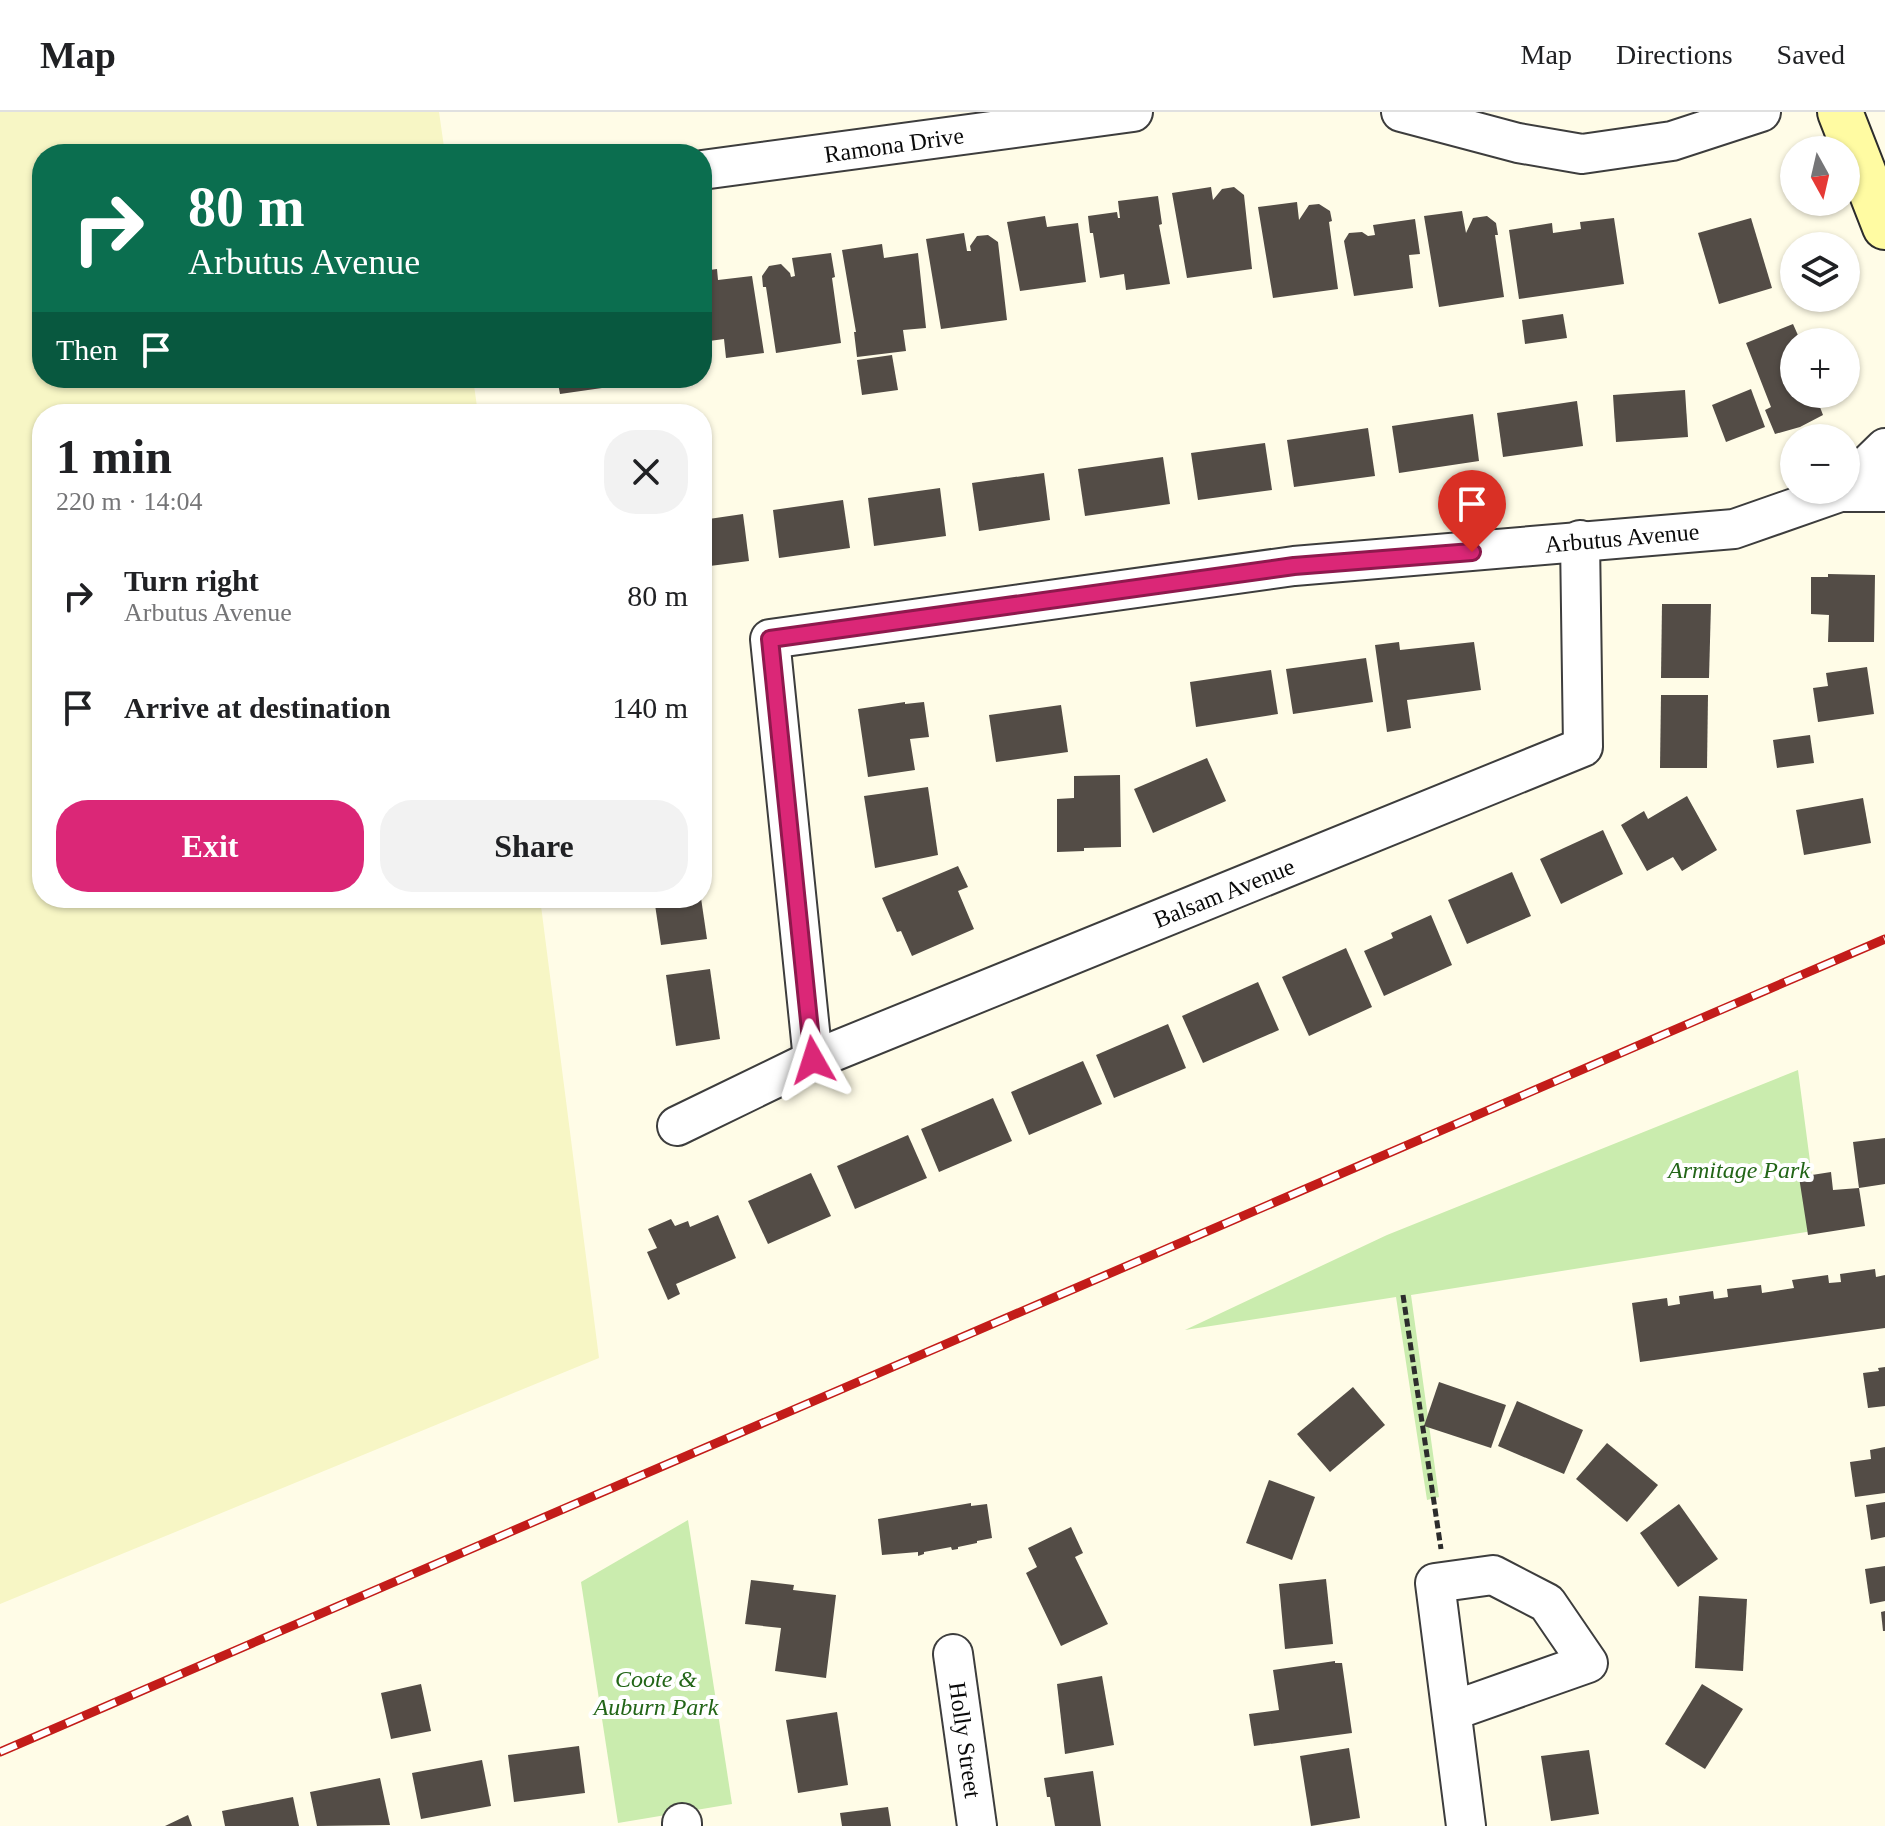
<!DOCTYPE html>
<html lang="en">
<head>
<meta charset="utf-8">
<style>
	body { margin:0; font-family:"Times New Roman",serif; background:#f2f2f2; color:#202124; height:100vh; display:flex; flex-direction:column; font-size:30px; white-space:nowrap }
	* { box-sizing:border-box; margin:0 }
	p { font-size:26px; color:#757577 }
	.icon { flex:none; width:44px; height:44px; fill:none; stroke:currentColor; stroke-width:2; stroke-linecap:round; stroke-linejoin:round }
	.map { position:relative; flex:1; overflow:hidden }
	.sheet { position:absolute; left:32px; top:292px; width:680px; height:504px; display:flex; flex-direction:column; background:#fff; border-radius:32px; box-shadow:0 2px 6px #0004 }
	.sheet>* { flex:none }
	.banner { position:absolute; left:32px; top:32px; width:680px; height:244px; border-radius:32px; box-shadow:0 2px 6px #0004; background:#0b6e4f; color:#fff; overflow:hidden }
	.needle { width:52px; rotate:172deg }
	.controls { position:absolute; left:1780px; top:24px; display:grid; gap:16px }
	.controls a { display:grid; place-items:center; width:80px; height:80px; border-radius:50%; background:#fff; box-shadow:0 2px 6px #0004; font-size:40px }
	.pin { position:absolute; display:grid; place-items:center; width:68px; height:68px; color:#fff; margin:-82px -34px; border-radius:50% 50% 50% 0; rotate:-45deg; box-shadow:0 0 8px #0007 }
	.pin .icon { rotate:45deg }
	.me { position:absolute; width:88px; margin:-44px; rotate:354deg; stroke-linejoin:round; filter:drop-shadow(0 0 6px #0008) }
	.turn { display:flex; align-items:center; gap:28px; height:168px; padding:0 24px; font-size:36px }
	.turn .icon { width:104px; height:104px; stroke-width:2.5 }
	.turn b { display:block; font-size:56px; line-height:68px }
	.then { display:flex; align-items:center; height:76px; padding:0 24px; background:#0003; gap:16px; font-size:30px }
	.round { display:grid; place-items:center; flex:none; width:84px; height:84px; border-radius:32px; background:#f2f2f2 }
	.headline { display:flex; align-items:center; justify-content:space-between; height:136px; padding:0 24px }
	h1 { font-size:48px; font-weight:800; line-height:60px }
	.cta { display:flex; gap:16px; margin-top:auto; padding:16px 24px }
	.cta a { flex:1; height:92px; border-radius:32px; background:#db2777; color:#fff; font-size:32px; font-weight:800; line-height:92px; text-align:center }
	.cta a+a { background:#f2f2f2; color:#202124 }
	ul { padding:0; list-style:none }
	li { display:flex; align-items:center; gap:24px; height:112px; padding:0 24px }
	li div { flex:1 }
	li b { display:block; font-size:30px }
	li em { font-style:normal }
	header { display:flex; align-items:center; gap:48px; box-sizing:border-box; height:112px; padding:0 40px; background:#fff; border-bottom:2px solid #e0e0e0 }
	header strong { font-size:38px }
	nav { display:flex; gap:44px; margin-inline-start:auto; font-size:28px }
	.map>svg:first-child { display:block }
	.farmland { fill:#f7f6c5 }
	.green { fill:#caecae }
	.building { fill:#534c46 }
	.lines { fill:none; stroke-linecap:round; stroke-linejoin:round }
	.street-casing { stroke:#3d3d3d; stroke-width:42 }
	.secondary-casing { stroke:#2c2c2c; stroke-width:48 }
	.path { stroke:#2c2c2c; stroke-width:5; stroke-dasharray:8 4; stroke-linecap:butt }
	.street { stroke:#fff; stroke-width:38 }
	.secondary { stroke:#fffba2; stroke-width:44 }
	.rail-casing { stroke:#c31c19; stroke-width:9 }
	.rail { stroke:#fff; stroke-width:6; stroke-dasharray:18; stroke-linecap:butt }
	.route-casing { stroke:#8e194d; stroke-width:20 }
	.route { stroke:#db2777; stroke-width:14 }
	.labels { text-anchor:middle; dominant-baseline:central; stroke-width:8; stroke-linejoin:round; paint-order:stroke }
	.street-label { font-size:24px; fill:#0a0a0a; stroke:#fff }
	.park-label { font-size:24px; font-style:italic; fill:#226517; stroke:#fff }
</style>
</head>
<body>
<header>
<strong>Map</strong>
<nav><a>Map</a><a>Directions</a><a>Saved</a></nav>
</header>
<div class="map">
<svg width="1885" height="1714" viewBox="0 0 1885 1714">
	<rect width="100%" height="100%" fill="#fffce7"/>
	<!-- farmland -->
	<path class="farmland" d="M0,0H439L445,42H42V266H473L478,302H42V786H540L599,1246L0,1492Z"/>
	<!-- green -->
	<g class="green">
		<path d="M1798,958L1819,1118L1411,1183L1439,1385L1427,1388L1396,1185L1185,1218L1387,1123Z"/>
		<path d="M688,1408L732,1692L618,1711L581,1470Z"/>
	</g>
	<!-- building -->
	<g class="building">
		<path d="M1211,75L1213,88L1222,77L1234,75L1244,83L1252,157L1187,166L1172,81Z"/>
		<path d="M1158,84L1162,112L1159,113L1170,172L1126,178L1124,162L1100,166L1093,121H1090L1088,104L1117,100L1118,106H1120L1118,89Z"/>
		<path d="M1297,90L1299,108L1309,93L1319,92L1330,99L1332,109L1329,110L1338,177L1273,186L1258,95Z"/>
		<path d="M1462,99L1466,121L1473,106L1487,104L1496,111L1498,123H1495L1504,185L1439,195L1424,104Z"/>
		<path d="M1045,104L1047,115L1078,111L1086,170L1020,179L1007,110Z"/>
		<path d="M1614,106L1624,172L1519,187L1509,118L1552,111L1553,121L1581,117L1580,110Z"/>
		<path d="M1751,106L1772,176L1719,192L1698,121Z"/>
		<path d="M1415,107L1420,142L1409,143L1413,176L1354,184L1344,129L1349,121L1362,120L1368,124L1375,123L1373,113Z"/>
		<path d="M964,121L967,139H971L970,134L977,124L988,123L998,130L1007,208L941,217L926,127Z"/>
		<path d="M882,132L884,146L918,141L926,216L903,218L906,239L857,245L854,220H856L842,138Z"/>
		<path d="M831,141L835,165L832,166L841,231L776,241L766,175H763L762,164L769,154L781,152L790,161L791,165L795,164L792,146Z"/>
		<path d="M717,157L718,168L752,164L764,241L726,246L724,227L702,230V159Z"/>
		<path d="M1563,202L1567,226L1525,232L1522,208Z"/>
		<path d="M1793,212L1801,230H1794V282H1815L1823,303L1800,315L1775,322L1765,298L1771,295L1746,231Z"/>
		<path d="M892,243L898,278L862,283L857,248Z"/>
		<path d="M557,266H600L602,276L560,282Z"/>
		<path d="M1751,277L1765,315L1726,330L1712,293Z"/>
		<path d="M1685,278L1688,325L1616,330L1613,283Z"/>
		<path d="M1577,289L1583,334L1503,345L1497,301Z"/>
		<path d="M1473,302L1479,349L1399,361L1392,314Z"/>
		<path d="M1368,316L1375,364L1294,375L1287,328Z"/>
		<path d="M1265,331L1272,378L1198,388L1191,341Z"/>
		<path d="M1163,345L1170,392L1085,404L1078,357Z"/>
		<path d="M1044,361L1050,408L979,419L972,371Z"/>
		<path d="M940,376L946,424L874,434L868,386Z"/>
		<path d="M843,388L850,436L779,446L773,398Z"/>
		<path d="M743,402L749,449L702,455V408Z"/>
		<path d="M1828,462L1875,463L1874,530H1828L1829,503L1811,502V465H1828Z"/>
		<path d="M1662,492H1711L1709,566H1661Z"/>
		<path d="M1399,530L1400,538L1474,530L1481,578L1407,588L1411,616L1387,620L1375,533Z"/>
		<path d="M1366,546L1373,590L1293,602L1286,557Z"/>
		<path d="M1867,555L1874,602L1818,610L1813,576L1828,574L1826,561Z"/>
		<path d="M1271,558L1278,602L1196,615L1190,570Z"/>
		<path d="M1661,583H1708L1707,656H1660Z"/>
		<path d="M905,590V592L924,590L929,625L910,627L915,658L868,665L858,597Z"/>
		<path d="M1061,593L1068,640L996,650L989,603Z"/>
		<path d="M1810,623L1814,651L1777,656L1773,628Z"/>
		<path d="M1207,646L1226,689L1153,721L1134,677Z"/>
		<path d="M1120,663L1121,735L1084,736V739L1057,740V687L1074,686V664Z"/>
		<path d="M928,675L938,743L875,756L864,684Z"/>
		<path d="M1687,684L1717,738L1682,759L1673,745L1647,759L1621,713L1644,699L1648,707Z"/>
		<path d="M1863,686L1871,731L1804,743L1796,698Z"/>
		<path d="M1603,718L1623,762L1561,792L1540,747Z"/>
		<path d="M958,754L968,775L958,779L974,817L912,844L901,819L897,820L882,786Z"/>
		<path d="M1512,760L1531,804L1467,832L1448,788Z"/>
		<path d="M654,786H701L707,827L661,833Z"/>
		<path d="M1431,803L1452,853L1384,884L1364,839L1393,826L1391,821Z"/>
		<path d="M1346,836L1372,895L1309,924L1282,865Z"/>
		<path d="M710,857L720,927L676,934L666,863Z"/>
		<path d="M1258,870L1279,918L1203,951L1182,904Z"/>
		<path d="M1168,912L1186,956L1114,986L1096,943Z"/>
		<path d="M1083,949L1102,992L1029,1023L1011,980Z"/>
		<path d="M993,986L1012,1029L939,1060L921,1017Z"/>
		<path d="M908,1023L927,1066L855,1097L837,1054Z"/>
		<path d="M1885,1026V1072L1859,1076L1865,1114L1808,1123L1799,1065L1831,1060L1833,1078L1859,1076L1853,1030Z"/>
		<path d="M811,1061L831,1104L768,1132L748,1089Z"/>
		<path d="M718,1103L736,1146L676,1172L680,1182L668,1188L647,1140L657,1136L648,1117L671,1107L675,1114L688,1109L690,1115Z"/>
		<path d="M1875,1157L1876,1165L1885,1163V1216L1640,1250L1632,1191L1667,1186L1668,1194L1680,1192L1679,1184L1713,1179L1714,1187L1728,1185L1727,1177L1761,1173L1762,1181L1794,1176L1792,1168L1828,1163L1829,1171L1841,1170L1840,1162Z"/>
		<path d="M1885,1255V1294L1868,1296L1863,1261L1879,1259L1878,1256Z"/>
		<path d="M1439,1270L1506,1293L1491,1336L1424,1314Z"/>
		<path d="M1353,1275L1385,1313L1330,1360L1297,1322Z"/>
		<path d="M1517,1289L1583,1318L1564,1362L1498,1334Z"/>
		<path d="M1607,1331L1658,1373L1627,1410L1576,1367Z"/>
		<path d="M1885,1335V1381L1855,1385L1850,1350L1871,1347L1870,1338Z"/>
		<path d="M1269,1368L1315,1385L1292,1448L1246,1431Z"/>
		<path d="M1885,1390V1425L1871,1428L1866,1393Z"/>
		<path d="M971,1391V1394L987,1392L992,1426L977,1429V1431L958,1435V1437L952,1438L951,1435L924,1440V1442L918,1444V1440L882,1443L878,1407Z"/>
		<path d="M1679,1392L1718,1447L1678,1475L1640,1421Z"/>
		<path d="M1071,1415L1083,1441L1075,1445L1108,1512L1061,1534L1026,1461L1037,1455L1028,1436Z"/>
		<path d="M1885,1454V1489L1870,1492L1865,1457Z"/>
		<path d="M1326,1467L1333,1532L1285,1537L1279,1472Z"/>
		<path d="M751,1468L794,1473L793,1478L836,1483L826,1566L775,1559L781,1516L745,1512Z"/>
		<path d="M1699,1484L1747,1487L1743,1559L1695,1556Z"/>
		<path d="M1885,1499V1519H1883L1881,1500Z"/>
		<path d="M1335,1549V1551H1342L1352,1621L1254,1634L1249,1602L1279,1598L1273,1558Z"/>
		<path d="M1102,1564L1114,1633L1065,1642L1057,1572Z"/>
		<path d="M421,1572L431,1619L391,1627L381,1581Z"/>
		<path d="M1702,1572L1743,1597L1705,1657L1665,1632Z"/>
		<path d="M837,1600L848,1673L798,1681L786,1608Z"/>
		<path d="M579,1634L585,1681L514,1690L508,1643Z"/>
		<path d="M1349,1636L1360,1706L1311,1714L1300,1644Z"/>
		<path d="M1589,1638L1599,1702L1551,1709L1541,1644Z"/>
		<path d="M482,1648L491,1694L421,1707L412,1661Z"/>
		<path d="M1093,1659L1101,1714H1055L1050,1685H1047L1044,1666Z"/>
		<path d="M380,1666L390,1713L317,1714L310,1680Z"/>
		<path d="M293,1685L299,1714H225L222,1699Z"/>
		<path d="M888,1695L891,1714H842L840,1701Z"/>
		<path d="M188,1703L192,1714H165Z"/>
	</g>
	<g class="lines">
		<!-- street casing -->
		<g class="street-casing">
			<g id="street">
				<path d="M1401,0L1518,31L1582,42L1672,29L1761,0"/>
				<path d="M702,58L1133,0"/>
				<path d="M1846,374L1885,336"/>
				<path d="M813,948L770,527L1294,454L1734,417L1840,380H1885"/>
				<path d="M677,1014L813,948L1583,635L1580,428"/>
				<path d="M953,1542L977,1714"/>
				<path d="M1452,1599L1588,1551L1547,1491L1493,1463L1435,1471L1466,1714"/>
				<path d="M682,1711V1714"/>
			</g>
		</g>
		<!-- secondary casing -->
		<g class="secondary-casing">
			<path id="secondary" d="M1840,0L1885,115"/>
		</g>
		<!-- path -->
		<path class="path" d="M1403,1183L1441,1437"/>
		<!-- street -->
		<use href="#street" class="street"/>
		<!-- secondary -->
		<use href="#secondary" class="secondary"/>
		<!-- rail casing -->
		<g class="rail-casing">
			<path id="rail" d="M0,1640L1885,827"/>
		</g>
		<!-- rail -->
		<use href="#rail" class="rail"/>
	</g>
	<g class="lines">
		<!-- route casing -->
		<g class="route-casing">
			<path id="route" d="M813,948L770,527L1294,454L1472,440"/>
		</g>
		<!-- route -->
		<use href="#route" class="route"/>
	</g>
	<g class="labels">
		<!-- street labels -->
		<g class="street-label">
			<text transform="translate(894 33) rotate(-8)">Ramona Drive</text>
			<text transform="translate(1622 426) rotate(-5)">Arbutus Avenue</text>
			<text transform="translate(1224 781) rotate(-22)">Balsam Avenue</text>
			<text transform="translate(965 1628) rotate(82)">Holly Street</text>
		</g>
		<!-- park labels -->
		<g class="park-label">
			<text x="1739" y="1058">Armitage Park</text>
			<text x="656" y="1567">Coote &amp;<tspan x="656" dy="28">Auburn Park</tspan></text>
		</g>
	</g>
</svg>
<div class="controls">
<a><svg class="needle" viewBox="-14 -14 28 28"><path d="M0-13l5 13h-10z" fill="#e53935"/><path d="M0 13l5-13h-10z" fill="#757577"/></svg></a>
<a><svg class="icon" aria-label="layers" viewBox="0 0 24 24"><path d="M12 4l9 5-9 5-9-5zM3 14l9 5 9-5"/></svg></a>
<a>+</a>
<a>−</a>
</div>
<div class="pin" style="left:1472px;top:440px;background:#d93025"><svg class="icon" aria-label="arrive" viewBox="0 0 24 24"><path d="M6 21V4h12l-3 4 3 4H6"/></svg></div>
<svg class="me" style="left:813px;top:948px" viewBox="-20 -20 40 40"><path d="M0-17L14 15 0 8-14 15z" fill="#db2777" stroke="#fff" stroke-width="4"/></svg>
<div class="banner">
<div class="turn"><svg class="icon" aria-label="right" viewBox="0 0 24 24"><path d="M7 20v-9h11M14 6l5 5-5 5"/></svg><div><b>80 m</b>Arbutus Avenue</div></div>
<div class="then">Then<svg class="icon" aria-label="arrive" viewBox="0 0 24 24"><path d="M6 21V4h12l-3 4 3 4H6"/></svg></div>
</div>
<section class="sheet">
<div class="headline"><div><h1>1 min</h1><p>220 m · 14:04</p></div><a class="round"><svg class="icon" aria-label="close" viewBox="0 0 24 24"><path d="M6 6l12 12M18 6L6 18"/></svg></a></div>
<ul>
<li><svg class="icon" aria-label="right" viewBox="0 0 24 24"><path d="M7 20v-9h11M14 6l5 5-5 5"/></svg><div><b>Turn right</b><p>Arbutus Avenue</p></div><em>80 m</em></li>
<li><svg class="icon" aria-label="arrive" viewBox="0 0 24 24"><path d="M6 21V4h12l-3 4 3 4H6"/></svg><div><b>Arrive at destination</b></div><em>140 m</em></li>
</ul>
<div class="cta"><a>Exit</a><a>Share</a></div>
</section>
</div>
</body>
</html>
